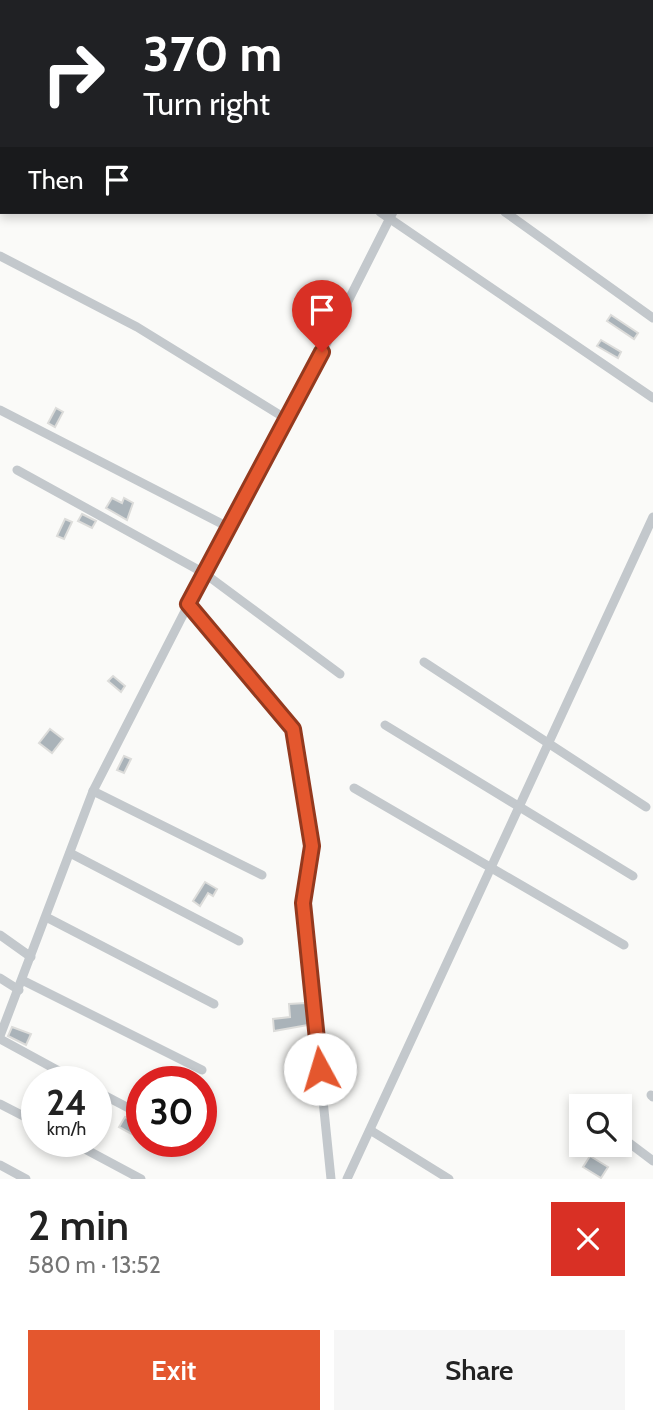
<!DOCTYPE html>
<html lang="en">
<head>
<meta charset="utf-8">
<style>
	body { margin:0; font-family:Cabin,sans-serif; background:#f6f6f6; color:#222; height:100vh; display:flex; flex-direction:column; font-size:26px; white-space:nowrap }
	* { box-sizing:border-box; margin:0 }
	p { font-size:23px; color:#767676 }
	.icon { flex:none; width:38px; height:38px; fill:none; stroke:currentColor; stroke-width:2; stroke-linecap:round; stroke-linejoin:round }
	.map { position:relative; height:1179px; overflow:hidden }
	.details { display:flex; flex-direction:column; background:#fff; flex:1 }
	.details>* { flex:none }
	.banner { position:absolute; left:0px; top:0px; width:654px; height:214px; box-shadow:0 4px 10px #0003; background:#202124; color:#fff; overflow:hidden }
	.tools { position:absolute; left:569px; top:1094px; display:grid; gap:14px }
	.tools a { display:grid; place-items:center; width:63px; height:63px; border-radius:0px; background:#fff; box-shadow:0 4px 10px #0003; font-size:35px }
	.speed { position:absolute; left:21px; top:1066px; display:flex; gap:14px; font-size:35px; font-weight:700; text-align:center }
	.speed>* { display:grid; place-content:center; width:91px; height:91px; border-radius:50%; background:#fff; box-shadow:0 4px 10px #0003; line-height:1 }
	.speed small { font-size:18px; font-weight:400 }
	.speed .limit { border:10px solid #d22; background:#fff; color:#111 }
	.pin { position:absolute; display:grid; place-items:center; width:60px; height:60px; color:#fff; margin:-72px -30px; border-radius:50% 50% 50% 0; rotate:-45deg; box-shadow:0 0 7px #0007 }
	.pin .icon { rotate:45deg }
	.me { position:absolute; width:77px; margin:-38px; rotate:354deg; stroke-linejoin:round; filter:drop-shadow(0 0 5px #0008) }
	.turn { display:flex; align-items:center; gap:24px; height:147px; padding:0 28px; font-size:32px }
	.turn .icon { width:91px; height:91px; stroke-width:2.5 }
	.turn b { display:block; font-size:49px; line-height:60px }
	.then { display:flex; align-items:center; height:66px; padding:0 28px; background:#0003; gap:14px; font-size:26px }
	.round { display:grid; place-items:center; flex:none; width:74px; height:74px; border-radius:0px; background:#f6f6f6 }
	.overview { display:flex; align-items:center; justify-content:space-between; height:119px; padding:0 28px }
	h1 { font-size:42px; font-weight:600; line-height:52px }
	.primary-button { display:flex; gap:14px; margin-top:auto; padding:14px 28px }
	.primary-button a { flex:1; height:80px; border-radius:0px; background:#e4572e; color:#fff; font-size:28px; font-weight:600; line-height:80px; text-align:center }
	.primary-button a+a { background:#f6f6f6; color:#222 }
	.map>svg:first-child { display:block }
	.building { fill:#aab3b9; stroke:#dcdcda; stroke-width:2 }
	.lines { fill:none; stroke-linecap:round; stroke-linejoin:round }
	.street { stroke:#c3c8cc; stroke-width:9 }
	.route-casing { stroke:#94391e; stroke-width:18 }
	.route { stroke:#e4572e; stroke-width:12 }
</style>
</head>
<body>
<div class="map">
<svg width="653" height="1179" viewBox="0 0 653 1179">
	<rect width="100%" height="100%" fill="#fafaf8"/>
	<!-- building -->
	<g class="building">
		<path d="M611,315L638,333L634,339L607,321Z"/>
		<path d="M601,340L621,352L618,358L597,346Z"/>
		<path d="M56,408L63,412L55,427L48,423Z"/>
		<path d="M112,498L122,503L124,498L133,503L127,520L106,508Z"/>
		<path d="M82,514L96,521L92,528L78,521Z"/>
		<path d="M65,519L72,522L64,539L57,536Z"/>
		<path d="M113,676L125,686L121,692L108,681Z"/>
		<path d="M50,729L63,739L52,753L39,743Z"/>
		<path d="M124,756L131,759L124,773L117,770Z"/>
		<path d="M205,882L217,889L213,896L208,893L200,906L193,901Z"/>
		<path d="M306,1003L308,1025L274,1031L273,1019L290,1017L289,1004Z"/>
		<path d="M12,1027L31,1034L26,1045L8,1036Z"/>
		<path d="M125,1117L142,1126L139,1138L119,1127Z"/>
		<path d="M590,1156L608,1167L601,1178L583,1167Z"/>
	</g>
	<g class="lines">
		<!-- street -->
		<g class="street">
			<path d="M200,2L201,0"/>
			<path d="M475,2L476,0"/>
			<path d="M380,212L653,398"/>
			<path d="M505,212L653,318"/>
			<path d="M0,256L137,327L288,420"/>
			<path d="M0,410L228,527"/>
			<path d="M17,470L204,573L340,674"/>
			<path d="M188,604L293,729L312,846L303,903L331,1179"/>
			<path d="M424,662L646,807"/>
			<path d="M385,725L633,876"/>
			<path d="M354,788L624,945"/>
			<path d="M93,791L262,875"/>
			<path d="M70,853L239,941"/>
			<path d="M46,917L214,1004"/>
			<path d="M0,935L31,957"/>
			<path d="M0,978L19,990"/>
			<path d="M22,980L202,1070"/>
			<path d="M0,1036L93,791L228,527L288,420L393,212"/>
			<path d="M0,1039L79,1082"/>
			<path d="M96,1091L142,1115"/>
			<path d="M651,1095L653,1097"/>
			<path d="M0,1104L37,1123"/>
			<path d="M370,1130L449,1179"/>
			<path d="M620,1136L653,1161"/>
			<path d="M70,1141L141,1179"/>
			<path d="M0,1165L26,1179"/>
			<path d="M347,1179L653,517"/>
		</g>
	</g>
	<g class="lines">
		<!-- route casing -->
		<g class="route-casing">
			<path id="route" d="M320,1069L303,903L312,846L293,729L188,604L322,352"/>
		</g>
		<!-- route -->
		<use href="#route" class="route"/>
	</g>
</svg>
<div class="tools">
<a><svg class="icon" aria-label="search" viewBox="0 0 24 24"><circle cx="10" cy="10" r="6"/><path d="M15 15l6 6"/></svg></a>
</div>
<div class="speed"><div>24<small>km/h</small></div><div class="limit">30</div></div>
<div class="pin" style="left:322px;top:352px;background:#d93025"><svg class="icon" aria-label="arrive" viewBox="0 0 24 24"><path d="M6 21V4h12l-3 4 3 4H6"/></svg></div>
<svg class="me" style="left:320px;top:1069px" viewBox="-20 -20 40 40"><circle r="19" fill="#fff"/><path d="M0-13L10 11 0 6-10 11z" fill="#e4572e"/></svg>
<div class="banner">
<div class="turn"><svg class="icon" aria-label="right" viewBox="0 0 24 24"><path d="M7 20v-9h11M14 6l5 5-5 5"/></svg><div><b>370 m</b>Turn right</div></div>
<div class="then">Then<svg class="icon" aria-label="arrive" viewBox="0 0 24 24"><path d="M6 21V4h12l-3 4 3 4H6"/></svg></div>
</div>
</div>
<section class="details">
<div class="overview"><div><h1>2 min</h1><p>580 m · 13:52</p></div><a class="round" style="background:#d93025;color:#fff"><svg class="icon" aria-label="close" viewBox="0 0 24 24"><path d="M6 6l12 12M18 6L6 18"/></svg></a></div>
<div class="primary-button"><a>Exit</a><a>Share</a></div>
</section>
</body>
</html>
